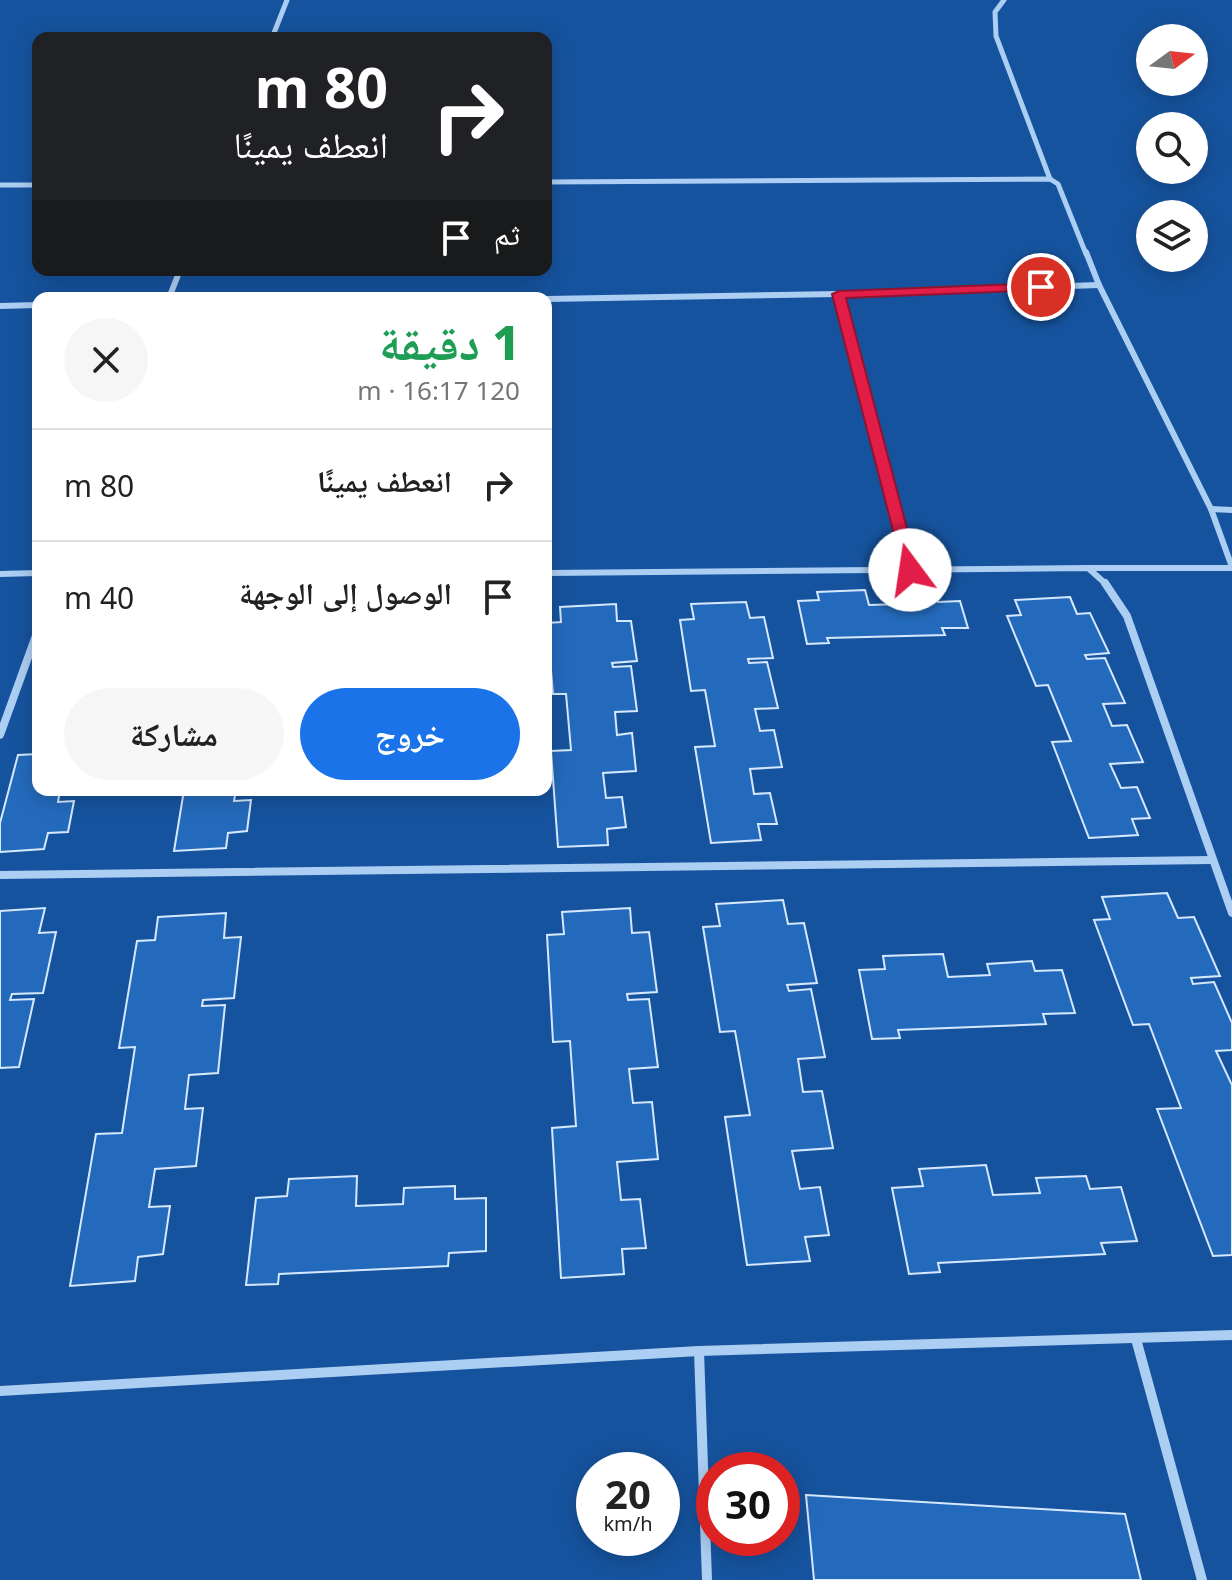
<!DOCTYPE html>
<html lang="ar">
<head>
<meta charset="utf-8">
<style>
	body { margin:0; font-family:"Noto Sans","Noto Naskh Arabic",sans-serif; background:#f6f6f6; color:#222; direction:rtl; height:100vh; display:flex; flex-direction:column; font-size:30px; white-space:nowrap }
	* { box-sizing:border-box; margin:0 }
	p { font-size:26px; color:#767676 }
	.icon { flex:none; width:44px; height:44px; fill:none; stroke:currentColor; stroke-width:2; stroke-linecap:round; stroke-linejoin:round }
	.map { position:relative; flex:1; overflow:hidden; direction:ltr }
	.panel { position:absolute; left:32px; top:292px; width:520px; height:504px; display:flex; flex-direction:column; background:#fff; border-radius:16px; box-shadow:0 4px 20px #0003; direction:rtl }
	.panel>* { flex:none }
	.hud { position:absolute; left:32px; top:32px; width:520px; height:244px; border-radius:16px; box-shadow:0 4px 20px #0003; direction:rtl; background:#202124; color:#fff; overflow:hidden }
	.needle { width:52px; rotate:75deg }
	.buttons { position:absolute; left:1136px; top:24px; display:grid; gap:16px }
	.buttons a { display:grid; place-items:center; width:72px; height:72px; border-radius:50%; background:#fff; box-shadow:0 4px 20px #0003; font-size:40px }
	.speed { position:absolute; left:576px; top:1452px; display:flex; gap:16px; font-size:40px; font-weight:700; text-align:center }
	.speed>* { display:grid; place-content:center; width:104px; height:104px; border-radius:50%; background:#fff; box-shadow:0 4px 20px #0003; line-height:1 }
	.speed small { font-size:20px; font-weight:400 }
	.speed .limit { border:12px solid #d22; background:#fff; color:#111 }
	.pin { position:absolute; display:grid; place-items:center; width:68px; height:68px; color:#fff; margin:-34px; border:4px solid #fff; border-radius:50%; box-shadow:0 2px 8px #0007 }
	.me { position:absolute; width:88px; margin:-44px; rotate:346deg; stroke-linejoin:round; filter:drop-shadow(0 0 6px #0008) }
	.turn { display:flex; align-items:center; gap:28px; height:168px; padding:0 32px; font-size:36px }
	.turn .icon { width:104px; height:104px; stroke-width:2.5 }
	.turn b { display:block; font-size:56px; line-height:68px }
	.then { display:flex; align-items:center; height:76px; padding:0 32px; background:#0003; gap:16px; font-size:30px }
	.round { display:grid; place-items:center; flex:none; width:84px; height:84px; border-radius:42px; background:#f6f6f6 }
	.head { display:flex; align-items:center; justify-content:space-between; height:136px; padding:0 32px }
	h1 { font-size:48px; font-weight:800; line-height:60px; color:#1e9e55 }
	.cta { display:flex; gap:16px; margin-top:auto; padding:16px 32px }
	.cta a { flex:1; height:92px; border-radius:48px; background:#1a73e8; color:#fff; font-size:32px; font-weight:800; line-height:92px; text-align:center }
	.cta a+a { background:#f6f6f6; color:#222 }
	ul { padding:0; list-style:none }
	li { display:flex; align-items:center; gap:24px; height:112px; padding:0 32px; border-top:2px solid #e0e0e0 }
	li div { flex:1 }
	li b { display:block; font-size:30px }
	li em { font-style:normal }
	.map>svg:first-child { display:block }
	.building { fill:#246abc; stroke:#d6e8fd; stroke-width:2 }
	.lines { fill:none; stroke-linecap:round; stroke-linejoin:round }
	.street-far3 { stroke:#adcef3; stroke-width:5 }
	.street-far2 { stroke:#adcef3; stroke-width:6 }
	.street-far1 { stroke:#adcef3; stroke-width:8 }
	.street { stroke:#adcef3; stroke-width:10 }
	.route { fill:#e11d48; stroke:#92132f; stroke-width:2 }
</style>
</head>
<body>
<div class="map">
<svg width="1232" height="1580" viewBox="0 0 1232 1580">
	<rect width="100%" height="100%" fill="#16539e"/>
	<!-- building -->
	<g class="building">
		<path d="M865,590L869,605L902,604L900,596L936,595L938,602L960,601L968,628H942L945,635L827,638L829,643L807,644L798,601L819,600L817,592Z"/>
		<path d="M1070,597L1077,614L1090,613L1109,653L1085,655L1087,659L1105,658L1125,703L1103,704L1112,726L1127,725L1143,762L1110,764L1121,788L1137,787L1150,818L1132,819L1138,835L1089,838L1052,742L1071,741L1048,685L1036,686L1007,616L1021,615L1015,600Z"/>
		<path d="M746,602L750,618L764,617L773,658L748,659L749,663L767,662L778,708L755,709L760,731L774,730L782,767L750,769L754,794L770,793L777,824H758L761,840L711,843L695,747L715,746L705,690L691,691L680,620L694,619L691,604Z"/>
		<path d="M616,604L617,621H631L637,661L612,663L613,667L631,666L637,711L615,712L617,735L632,733L636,771L603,773L606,798L622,797L626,827L607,829L608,845L558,847L551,751L571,750L566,694H553L547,623L561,622L560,607Z"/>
		<path d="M38,754V790H60L58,802L74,801L68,832L48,833L44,849L0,852V823L18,755Z"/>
		<path d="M184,790H236L234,801L251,800L247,831L228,833L226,848L174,851Z"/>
		<path d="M1167,893L1178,918L1194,917L1220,976L1191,978L1193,984L1214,982L1232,1023V1050L1216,1051L1232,1085V1255L1213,1256L1157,1109L1181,1108L1149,1024L1133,1025L1094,920L1110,919L1102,897Z"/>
		<path d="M783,900L788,924L804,923L817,983L787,985L789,991L811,989L825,1057L798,1059L803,1092L822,1091L833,1148L792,1151L800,1189L820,1187L829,1235L805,1237L810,1261L747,1265L725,1117L750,1115L735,1031L720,1032L703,927L720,926L716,904Z"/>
		<path d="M45,908L39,933L56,932L43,993L12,994L10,1000L34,999L19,1067L0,1068V911Z"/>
		<path d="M630,908L632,933L649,932L657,992L627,994L628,1000L649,999L658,1067L629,1069L633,1103L652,1102L658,1159L617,1162L621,1200L640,1199L646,1248L622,1249L624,1274L561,1278L552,1128L576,1126L570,1041L553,1042L547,935L564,934L562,912Z"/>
		<path d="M226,913L224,938L241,937L234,998L203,1000L202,1006L225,1005L218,1073L189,1075L185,1109L203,1108L196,1166L155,1169L149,1207L170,1206L163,1254L138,1257L135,1281L70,1286L96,1134L122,1133L135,1047L119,1048L137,941L155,940L158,917Z"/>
		<path d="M943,954L948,977L990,975L987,964L1032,961L1035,971L1062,970L1075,1013L1043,1014L1046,1024L898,1030L900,1038L872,1039L859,970L885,969L883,956Z"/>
		<path d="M986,1165L993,1195L1040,1193L1036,1178L1086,1176L1090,1189L1121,1187L1137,1241L1101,1243L1105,1254L938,1263L940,1272L909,1274L892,1188L923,1186L919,1169Z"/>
		<path d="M357,1176L356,1206L403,1204L404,1188L455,1186V1199L486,1198V1251L449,1253L448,1266L279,1274L278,1284L246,1285L256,1198L287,1196L289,1179Z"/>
		<path d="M806,1495L1125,1514L1141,1580H814Z"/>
	</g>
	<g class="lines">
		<!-- street-far3 -->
		<g class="street-far3">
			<path d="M1004,0L995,12L996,36L1050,179"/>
			<path d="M272,38L287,0"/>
			<path d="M546,182L1050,179L1058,184L1086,254"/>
			<path d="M0,185H38"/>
		</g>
		<!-- street-far2 -->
		<g class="street-far2">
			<path d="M1086,252L1099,285L1211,509L1232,567"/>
			<path d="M839,294L910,570"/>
			<path d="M169,298L180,270"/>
			<path d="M546,299L839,294L1099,285"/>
			<path d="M0,306L38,305"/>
			<path d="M1211,509L1232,510"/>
			<path d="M1088,568H1232"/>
			<path d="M546,573L1088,568L1107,585"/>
			<path d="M0,574L38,573"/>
		</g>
		<!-- street-far1 -->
		<g class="street-far1">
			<path d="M1105,583L1127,616L1232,913"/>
			<path d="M0,735L38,630"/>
			<path d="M0,875L1212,860"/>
		</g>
		<!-- street -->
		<g class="street">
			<path d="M1136,1339L1202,1580"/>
			<path d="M699,1351L707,1580"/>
			<path d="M0,1391L699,1351L1232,1335"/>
		</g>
	</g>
	<!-- route -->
	<path class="route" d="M1041,283L1047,287L1045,290L846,298L918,570L910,574L904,573L832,294L839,291Z"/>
</svg>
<div class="buttons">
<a><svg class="needle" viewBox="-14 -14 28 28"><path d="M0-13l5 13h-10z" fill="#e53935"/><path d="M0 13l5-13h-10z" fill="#767676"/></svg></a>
<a><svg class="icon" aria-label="search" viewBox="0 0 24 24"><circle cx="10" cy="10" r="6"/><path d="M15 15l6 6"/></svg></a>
<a><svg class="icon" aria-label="layers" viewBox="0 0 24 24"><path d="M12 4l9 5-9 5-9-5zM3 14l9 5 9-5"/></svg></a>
</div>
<div class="speed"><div>20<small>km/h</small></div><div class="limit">30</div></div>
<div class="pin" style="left:1041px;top:287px;background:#d93025"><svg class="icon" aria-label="arrive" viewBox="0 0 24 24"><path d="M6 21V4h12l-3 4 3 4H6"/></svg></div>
<svg class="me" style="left:910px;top:570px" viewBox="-20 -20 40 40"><circle r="19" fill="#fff"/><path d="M0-13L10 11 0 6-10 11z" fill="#e11d48"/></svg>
<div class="hud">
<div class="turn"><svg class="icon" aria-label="right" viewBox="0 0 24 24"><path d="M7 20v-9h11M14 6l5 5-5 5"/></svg><div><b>80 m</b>انعطف يمينًا</div></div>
<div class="then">ثم<svg class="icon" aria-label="arrive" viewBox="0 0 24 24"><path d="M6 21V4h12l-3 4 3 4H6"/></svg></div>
</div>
<section class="panel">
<div class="head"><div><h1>1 دقيقة</h1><p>120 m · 16:17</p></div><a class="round"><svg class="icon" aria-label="close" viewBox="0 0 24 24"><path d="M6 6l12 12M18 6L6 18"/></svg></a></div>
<ul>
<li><svg class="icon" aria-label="right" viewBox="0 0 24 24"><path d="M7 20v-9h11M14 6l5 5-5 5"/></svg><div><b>انعطف يمينًا</b></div><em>80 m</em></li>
<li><svg class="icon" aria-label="arrive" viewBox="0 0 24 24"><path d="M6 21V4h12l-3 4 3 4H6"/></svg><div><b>الوصول إلى الوجهة</b></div><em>40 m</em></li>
</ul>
<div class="cta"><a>خروج</a><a>مشاركة</a></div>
</section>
</div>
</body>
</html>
